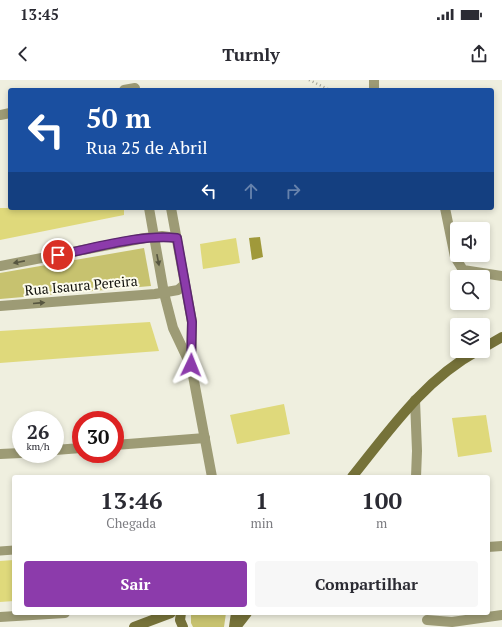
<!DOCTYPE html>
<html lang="pt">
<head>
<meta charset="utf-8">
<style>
	body { margin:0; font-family:"PT Serif",serif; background:#f7f7f7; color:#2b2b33; height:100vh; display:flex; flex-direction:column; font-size:15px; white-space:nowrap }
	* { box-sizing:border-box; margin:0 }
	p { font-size:13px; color:#7c7c81 }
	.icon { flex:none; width:22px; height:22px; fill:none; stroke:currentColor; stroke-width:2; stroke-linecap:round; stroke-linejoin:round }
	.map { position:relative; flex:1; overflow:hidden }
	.details { position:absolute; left:12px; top:395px; width:478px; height:140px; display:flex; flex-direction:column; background:#fff; border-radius:4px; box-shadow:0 2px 6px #0003 }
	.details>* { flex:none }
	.banner { position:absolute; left:8px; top:8px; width:486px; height:122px; border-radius:4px; box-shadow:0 2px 6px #0003; background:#1a4fa0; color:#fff; overflow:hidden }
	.buttons { position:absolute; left:450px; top:142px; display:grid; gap:8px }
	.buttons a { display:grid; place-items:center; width:40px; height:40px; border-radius:4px; background:#fff; box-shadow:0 2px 6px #0003; font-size:20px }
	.speed { position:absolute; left:12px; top:331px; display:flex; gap:8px; font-size:20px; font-weight:700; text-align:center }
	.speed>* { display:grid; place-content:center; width:52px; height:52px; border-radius:50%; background:#fff; box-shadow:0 2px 6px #0003; line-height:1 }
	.speed small { font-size:10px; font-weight:400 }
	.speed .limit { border:6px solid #d22; background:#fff; color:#111 }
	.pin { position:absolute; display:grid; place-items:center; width:34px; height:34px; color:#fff; margin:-17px; border:2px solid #fff; border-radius:50%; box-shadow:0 1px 4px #0007 }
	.me { position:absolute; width:44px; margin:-22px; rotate:2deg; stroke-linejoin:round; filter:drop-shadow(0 0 3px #0008) }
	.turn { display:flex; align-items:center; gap:14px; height:84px; padding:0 12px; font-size:18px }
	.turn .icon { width:52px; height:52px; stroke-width:2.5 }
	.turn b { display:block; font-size:28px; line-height:34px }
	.lanes { display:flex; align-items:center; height:38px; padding:0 12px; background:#0003; justify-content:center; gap:20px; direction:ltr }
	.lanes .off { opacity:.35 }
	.eta { display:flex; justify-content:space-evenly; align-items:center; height:68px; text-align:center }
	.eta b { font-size:24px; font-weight:600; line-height:28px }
	.button { display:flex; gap:8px; margin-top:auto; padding:8px 12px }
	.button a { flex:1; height:46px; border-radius:4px; background:#8c3bab; color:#fff; font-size:16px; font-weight:600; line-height:46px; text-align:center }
	.button a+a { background:#f7f7f7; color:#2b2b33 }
	.status { display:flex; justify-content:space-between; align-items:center; height:28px; padding:0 20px; background:#fff; direction:ltr }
	.status svg { height:11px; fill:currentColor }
	header { display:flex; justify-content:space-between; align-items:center; height:52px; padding:0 12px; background:#fff; font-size:18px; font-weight:600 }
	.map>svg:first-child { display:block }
	.green { fill:#c7c26f }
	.water { fill:#a0993a }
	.building { fill:#dfd97b }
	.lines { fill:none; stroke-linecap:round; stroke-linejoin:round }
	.path { stroke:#a2a296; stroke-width:2.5; stroke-dasharray:1 3; stroke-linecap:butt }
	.lane { stroke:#9d9b75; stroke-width:9 }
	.street { stroke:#9d9b75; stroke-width:10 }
	.secondary { stroke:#767239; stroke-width:10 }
	.oneway { fill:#575640 }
	.route-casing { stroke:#5b266f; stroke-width:10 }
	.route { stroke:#8c3bab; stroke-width:7 }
	.labels { text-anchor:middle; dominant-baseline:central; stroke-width:4; stroke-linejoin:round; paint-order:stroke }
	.street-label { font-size:14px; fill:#11110c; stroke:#fdfced }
</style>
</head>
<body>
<div class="status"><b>13:45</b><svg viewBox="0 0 49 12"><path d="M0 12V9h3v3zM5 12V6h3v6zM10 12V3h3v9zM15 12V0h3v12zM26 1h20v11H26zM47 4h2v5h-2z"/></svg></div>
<header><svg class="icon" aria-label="back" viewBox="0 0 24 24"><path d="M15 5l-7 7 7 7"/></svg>Turnly<svg class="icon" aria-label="share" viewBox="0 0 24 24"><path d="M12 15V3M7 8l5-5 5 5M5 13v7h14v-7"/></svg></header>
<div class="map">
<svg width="502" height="547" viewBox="0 0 502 547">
	<rect width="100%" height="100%" fill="#efefdf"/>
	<!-- green -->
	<g class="green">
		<path d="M144,168L151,206L0,219V193Z"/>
		<path d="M191,533H226L224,547H193L191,543Z"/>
	</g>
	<!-- water -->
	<path class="water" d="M260,157L263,177L252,180L249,158Z"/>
	<!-- building -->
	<g class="building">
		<path d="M0,128H124V135L0,160Z"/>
		<path d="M236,158L240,183L203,189L200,164Z"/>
		<path d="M150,242L159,271L0,283V251Z"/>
		<path d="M284,324L290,354L237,364L230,335Z"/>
		<path d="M486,335L492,372L458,377L452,338Z"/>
		<path d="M14,480V521L0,522V481Z"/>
	</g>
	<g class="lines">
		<!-- path -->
		<path class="path" d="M309,0L330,10"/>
		<!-- lane -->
		<path class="lane" d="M0,471L14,470"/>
		<!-- street -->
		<g class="street">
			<path d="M374,0V10"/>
			<path d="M124,10L135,8"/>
			<path d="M0,35L10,33"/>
			<path d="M149,128L164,213L173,248L190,284"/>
			<path d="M171,128L192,242L191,285L212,397"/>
			<path d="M445,128L455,177L463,190L502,196"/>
			<path d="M0,186L145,158L162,156L177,158"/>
			<path d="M0,226L155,214L178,210L185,204"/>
			<path d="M415,320L417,371L416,397"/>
			<path d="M115,365L205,358"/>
			<path d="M55,370L81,368"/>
			<path d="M0,374L21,373"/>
			<path d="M488,467L502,466"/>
			<path d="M0,537L65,533"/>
			<path d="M427,540L452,542L502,535"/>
		</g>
		<!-- secondary -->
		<g class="secondary">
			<path d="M483,268L502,257"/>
			<path d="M352,397C389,351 424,300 477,271"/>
			<path d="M181,533L180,540L183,547"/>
			<path d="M134,547L171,533"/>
			<path d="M234,547L236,533"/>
			<path d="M236,547L247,533"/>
		</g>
	</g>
	<!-- one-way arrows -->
	<defs><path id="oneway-solid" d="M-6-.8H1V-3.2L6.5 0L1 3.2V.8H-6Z"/></defs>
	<g class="oneway">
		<use href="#oneway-solid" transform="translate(158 180) rotate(79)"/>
		<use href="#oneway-solid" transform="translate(19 182) rotate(169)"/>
		<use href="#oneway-solid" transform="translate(39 223) rotate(-5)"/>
	</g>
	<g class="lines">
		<!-- route casing -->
		<g class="route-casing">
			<path id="route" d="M58,175C95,168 140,154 177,158L192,242L191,285"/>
		</g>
		<!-- route -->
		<use href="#route" class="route"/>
	</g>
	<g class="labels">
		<!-- street labels -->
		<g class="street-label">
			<text transform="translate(81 205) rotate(-5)">Rua Isaura Pereira</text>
		</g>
	</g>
</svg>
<div class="buttons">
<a><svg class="icon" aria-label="sound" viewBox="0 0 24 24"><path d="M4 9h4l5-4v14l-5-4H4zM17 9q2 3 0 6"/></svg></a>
<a><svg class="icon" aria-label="search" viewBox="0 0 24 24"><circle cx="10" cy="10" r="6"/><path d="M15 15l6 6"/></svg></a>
<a><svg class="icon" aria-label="layers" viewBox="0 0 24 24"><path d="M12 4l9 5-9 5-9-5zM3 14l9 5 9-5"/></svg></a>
</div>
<div class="speed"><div>26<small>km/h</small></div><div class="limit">30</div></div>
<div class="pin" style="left:58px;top:175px;background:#d93025"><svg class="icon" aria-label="arrive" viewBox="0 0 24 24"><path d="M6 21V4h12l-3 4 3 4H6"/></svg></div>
<svg class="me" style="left:191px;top:285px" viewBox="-20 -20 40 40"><path d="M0-17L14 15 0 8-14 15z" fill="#8c3bab" stroke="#fff" stroke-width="4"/></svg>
<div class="banner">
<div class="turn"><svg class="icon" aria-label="left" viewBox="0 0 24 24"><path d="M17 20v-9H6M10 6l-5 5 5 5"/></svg><div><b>50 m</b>Rua 25 de Abril</div></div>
<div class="lanes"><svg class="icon" aria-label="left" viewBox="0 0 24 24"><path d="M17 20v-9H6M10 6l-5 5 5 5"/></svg><svg class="icon off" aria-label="ahead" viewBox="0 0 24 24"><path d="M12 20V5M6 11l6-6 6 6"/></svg><svg class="icon off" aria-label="right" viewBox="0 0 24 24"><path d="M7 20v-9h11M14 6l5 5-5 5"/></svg></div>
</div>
<section class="details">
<div class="eta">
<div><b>13:46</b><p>Chegada</p></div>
<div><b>1</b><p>min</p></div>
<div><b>100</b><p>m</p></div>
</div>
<div class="button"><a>Sair</a><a>Compartilhar</a></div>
</section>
</div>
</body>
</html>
